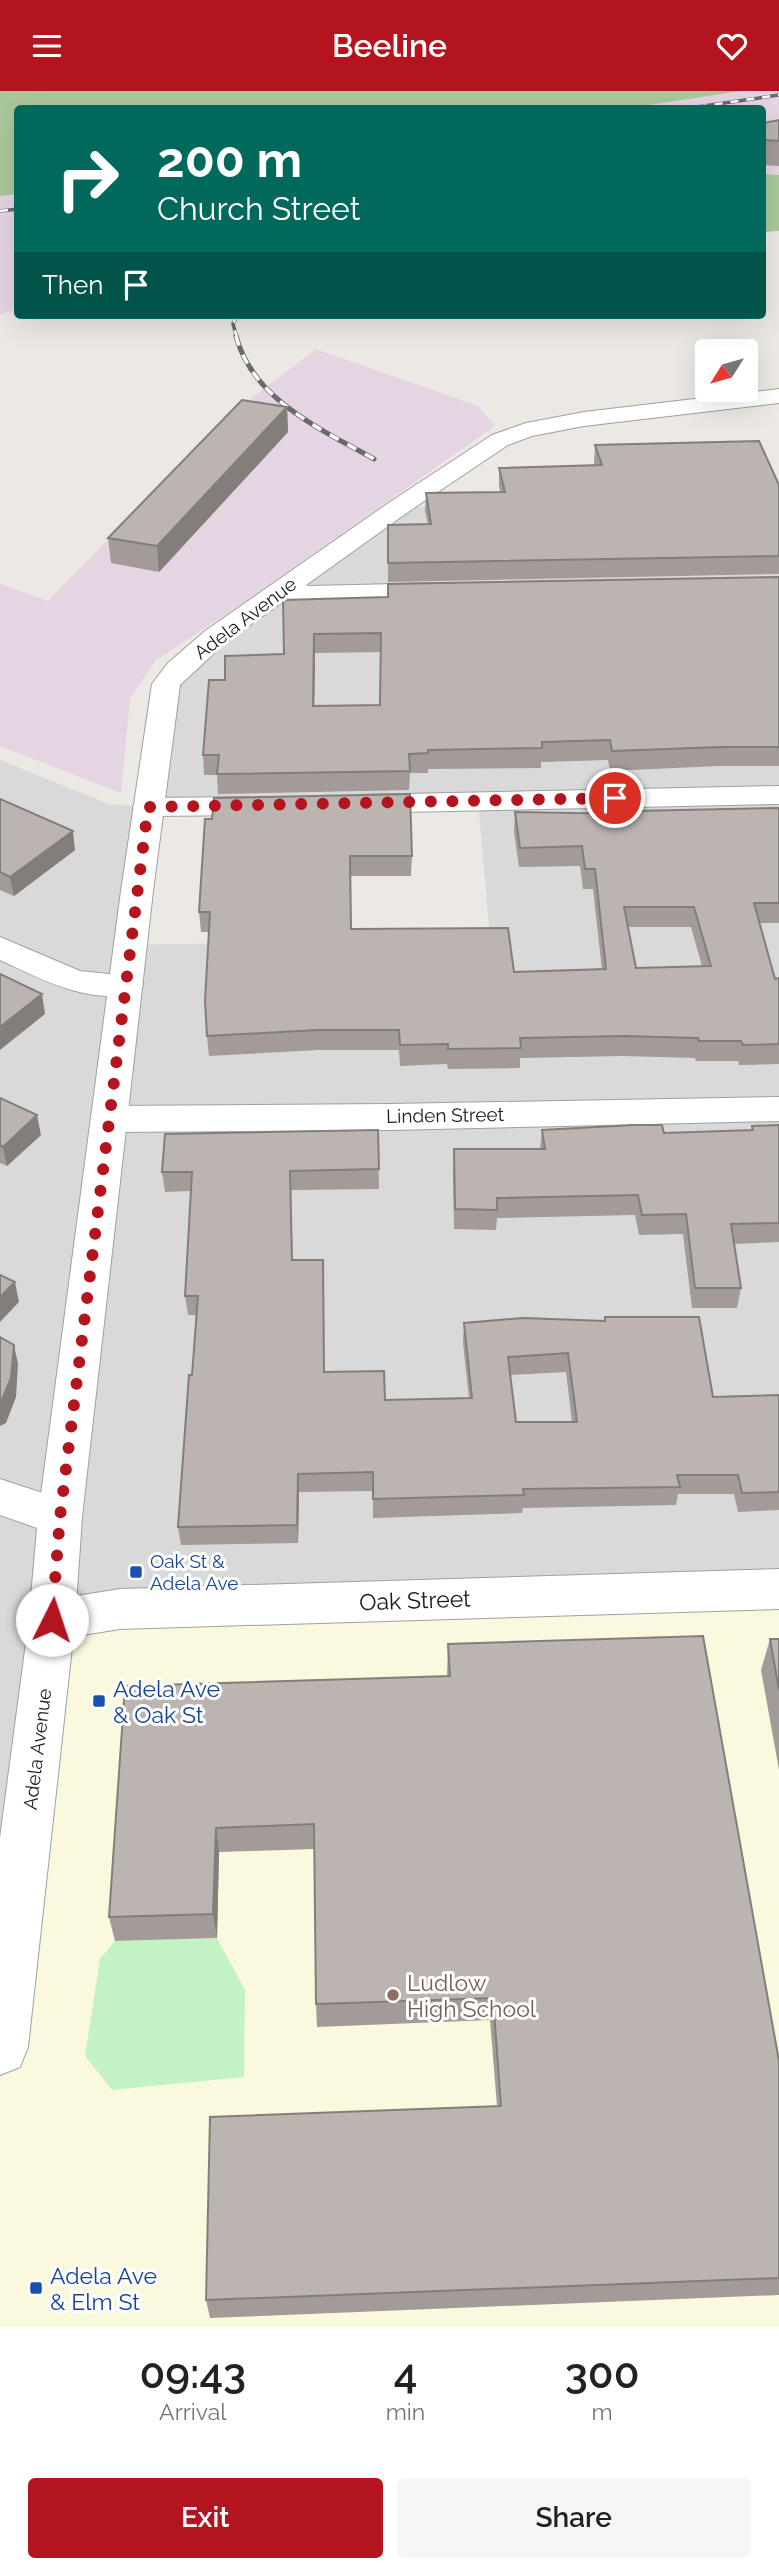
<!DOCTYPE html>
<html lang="en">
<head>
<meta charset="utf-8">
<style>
	body { margin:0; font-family:Raleway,sans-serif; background:#f6f6f6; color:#222; height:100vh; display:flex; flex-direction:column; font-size:26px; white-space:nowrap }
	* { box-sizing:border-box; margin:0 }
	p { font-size:23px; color:#767676 }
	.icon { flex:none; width:38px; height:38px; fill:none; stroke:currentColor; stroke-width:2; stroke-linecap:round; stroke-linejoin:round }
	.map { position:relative; height:2236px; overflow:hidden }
	.sheet { display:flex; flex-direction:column; background:#fff; flex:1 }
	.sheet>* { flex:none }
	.guide { position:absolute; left:14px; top:14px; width:752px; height:214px; border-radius:7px; box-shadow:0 7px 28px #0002; background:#00695c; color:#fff; overflow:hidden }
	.needle { width:46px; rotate:233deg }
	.buttons { position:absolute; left:695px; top:248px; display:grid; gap:14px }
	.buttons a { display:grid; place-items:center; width:63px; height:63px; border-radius:7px; background:#fff; box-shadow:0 7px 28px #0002; font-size:35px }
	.pin { position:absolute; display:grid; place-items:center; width:60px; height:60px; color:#fff; margin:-30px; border:4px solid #fff; border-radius:50%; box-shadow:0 2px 7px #0007 }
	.me { position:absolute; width:77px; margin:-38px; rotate:4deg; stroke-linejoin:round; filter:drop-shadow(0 0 5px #0008) }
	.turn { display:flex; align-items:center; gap:24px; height:147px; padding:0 28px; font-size:32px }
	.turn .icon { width:91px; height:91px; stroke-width:2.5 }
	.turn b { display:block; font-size:49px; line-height:60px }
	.then { display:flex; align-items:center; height:66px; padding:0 28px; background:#0003; gap:14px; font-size:26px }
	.eta { display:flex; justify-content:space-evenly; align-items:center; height:119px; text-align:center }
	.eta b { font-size:42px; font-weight:600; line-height:49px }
	.primary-button { display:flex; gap:14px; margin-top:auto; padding:14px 28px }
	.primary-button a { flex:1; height:80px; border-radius:7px; background:#b4141e; color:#fff; font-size:28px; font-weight:600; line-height:80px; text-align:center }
	.primary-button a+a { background:#f6f6f6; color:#222 }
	header { display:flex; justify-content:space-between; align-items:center; height:91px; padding:0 28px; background:#b4141e; color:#fff; font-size:32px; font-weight:600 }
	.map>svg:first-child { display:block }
	.residential { fill:#dad9d9; fill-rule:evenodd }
	.industrial { fill:#e5d5e3 }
	.education { fill:#fbf9dd }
	.forest { fill:#abc89b }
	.park { fill:#c3f3c4 }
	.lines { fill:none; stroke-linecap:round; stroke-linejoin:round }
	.minor-casing { stroke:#a0a0a0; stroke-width:2 }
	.tertiary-casing { stroke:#a0a0a0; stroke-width:2 }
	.minor { fill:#fff; fill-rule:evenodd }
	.tertiary { fill:#fff; fill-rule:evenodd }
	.rail-far1-casing { stroke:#6a6a6a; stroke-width:3.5 }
	.rail-casing { stroke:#6a6a6a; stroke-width:5 }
	.rail-far1 { stroke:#fff; stroke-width:2.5; stroke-dasharray:8; stroke-linecap:butt }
	.rail { stroke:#fff; stroke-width:3.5; stroke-dasharray:10; stroke-linecap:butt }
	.wall { fill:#a29b97; fill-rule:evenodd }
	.shaded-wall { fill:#847e7b }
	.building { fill:#bcb4b0; stroke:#847e7b; stroke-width:2; fill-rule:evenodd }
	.route { stroke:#b4141e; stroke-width:12; stroke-dasharray:0 21.6 }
	.transit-dot { fill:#1a4fb4; stroke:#fff; stroke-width:2.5 }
	.education-dot { fill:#8d6e63; stroke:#fff; stroke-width:2.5 }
	.labels { text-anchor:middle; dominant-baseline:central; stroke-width:6; stroke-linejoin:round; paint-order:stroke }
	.street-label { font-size:19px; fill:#1c1c1c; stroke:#fff }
	.transit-label { font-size:19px; fill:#164399; stroke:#fff; text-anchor:start }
	.near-street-label { font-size:23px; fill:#1c1c1c; stroke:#fff }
	.near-transit-label { font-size:23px; fill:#164399; stroke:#fff; text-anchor:start }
	.near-education-label { font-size:23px; fill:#785e54; stroke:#fff; text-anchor:start }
</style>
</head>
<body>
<header><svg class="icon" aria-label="menu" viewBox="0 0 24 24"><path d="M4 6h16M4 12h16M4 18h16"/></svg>Beeline<svg class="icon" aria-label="heart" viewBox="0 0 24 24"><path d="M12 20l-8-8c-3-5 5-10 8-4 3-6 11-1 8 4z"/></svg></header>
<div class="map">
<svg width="779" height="2236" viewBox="0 0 779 2236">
	<rect width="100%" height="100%" fill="#ece8e3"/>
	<!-- residential -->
	<path class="residential" d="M779,411V1498L0,1956V669L109,713L148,716L166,593L399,416ZM478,710L490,847L131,854L148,716Z"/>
	<!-- industrial -->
	<g class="industrial">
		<path d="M741,0H779V84L763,83V18H623Z"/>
		<path d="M17,103V218L0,224V105Z"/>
		<path d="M316,258L478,315L495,335L237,516L156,569L130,607L121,702L0,655V493L48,510L227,326Z"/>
	</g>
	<!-- education -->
	<path class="education" d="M779,1498V2236H0V1956L52,1529Z"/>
	<!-- forest -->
	<g class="forest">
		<path d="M0,0H741L623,18H18L17,103L0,105Z"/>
		<path d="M763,83L779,84V140L763,141Z"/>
	</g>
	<!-- park -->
	<path class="park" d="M217,1847L245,1899L244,1986L112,1999L85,1965L100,1868L115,1850Z"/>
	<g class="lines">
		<!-- minor casing -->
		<g class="minor-casing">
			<g id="minor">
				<path d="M282,492L311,495L440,492L449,494L453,500L449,506L440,508L311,511L273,506L269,500L273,494Z"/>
				<path d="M779,695V713L357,722L346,719L342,713L346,707L357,704Z"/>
				<path d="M265,706L276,709L280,715L276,721L265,724L148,725L137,722L133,716L137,710L148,707Z"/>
				<path d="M0,846L80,880L138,886L143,894L138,902C89,914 43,889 0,869Z"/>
				<path d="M779,1006V1030L390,1039L111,1041L98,1037L93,1028L98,1019L111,1015L390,1013Z"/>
				<path d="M0,1388L76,1413L82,1426L76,1439L60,1445L0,1424Z"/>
				<path d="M779,1478V1518L120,1538L52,1549L35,1543L29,1529L35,1515L52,1509L120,1498Z"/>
			</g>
		</g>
		<!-- tertiary casing -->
		<g class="tertiary-casing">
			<path id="tertiary" d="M779,298V312L584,335L532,345L508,354L408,421L225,552L180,594L153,800L82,1426L75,1529L28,1956L20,1976L0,1984V1747L29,1529L38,1426L121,800L152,593L168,572L205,540L390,411L492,344L526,332L584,321Z"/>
		</g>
		<!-- minor -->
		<use href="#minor" class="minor"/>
		<!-- tertiary -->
		<use href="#tertiary" class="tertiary"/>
		<!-- rail-far1 casing -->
		<g class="rail-far1-casing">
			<g id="rail-far1">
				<path d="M683,18L779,4"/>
				<path d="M0,120L18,118"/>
				<path d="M237,247L233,233L237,224"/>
			</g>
		</g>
		<!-- rail casing -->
		<g class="rail-casing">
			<path id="rail" d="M236,245C253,309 321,338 374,368"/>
		</g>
		<!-- rail-far1 -->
		<use href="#rail-far1" class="rail-far1"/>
		<!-- rail -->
		<use href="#rail" class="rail"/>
	</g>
	<!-- wall -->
	<g class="wall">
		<path d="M779,29V75L763,74V32Z"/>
		<path d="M287,316L288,341L159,481L111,472L108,447Z"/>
		<path d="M595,354L779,394V483L388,491V434L428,433L425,420L426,402L500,401L499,395V377L595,374L594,372Z"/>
		<path d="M779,486V675H718L610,680L608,669L541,671V677L428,678V682H410L409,699L218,703L217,684H204L203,664L225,589L284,563L283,509L388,506ZM381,561L380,614L314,615L315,562Z"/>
		<path d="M0,708L75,759L14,805L0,799Z"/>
		<path d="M779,717V832H760L775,888L779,887V973L739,974L738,970H696L695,967L623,965L520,967V977L448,978L447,973L400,975L399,959H318L209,965L207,945L209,841H201L199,821L205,728L412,765L411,785H350L351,838L514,881L602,879L593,798H583L580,775L519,776L514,741L515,721L633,723V720ZM628,836H691L702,875L636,877Z"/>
		<path d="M0,1007L41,1044L7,1075L0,1072Z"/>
		<path d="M779,1034V1151L734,1153L741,1197L737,1217H692L683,1143L639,1144L635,1124L497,1127L496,1139L454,1138L453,1078L454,1058H540L542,1039L664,1042L751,1039L752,1035Z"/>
		<path d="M378,1039L379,1098L291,1099L292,1169H323L324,1281L385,1309L469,1307L463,1252L464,1232L604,1230L605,1226L713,1306L779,1304V1419L738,1421L734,1403H678L676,1414L523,1417L522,1422L373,1427V1400L299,1401L298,1452L181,1454L178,1436L197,1224H188L185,1205L191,1100L165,1101L162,1081ZM566,1281L572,1331H516L510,1284Z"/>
		<path d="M770,1548H779V1679L761,1579Z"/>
		<path d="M448,1553L779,1970V2204L210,2227L206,2209L497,2015L490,1929L317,1936L316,1913L314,1758L219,1761L217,1847L115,1850L109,1826L125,1595L447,1585Z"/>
	</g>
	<!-- shaded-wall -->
	<g class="shaded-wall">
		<path d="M287,316L288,341L159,481L157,455Z"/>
		<path d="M314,543L315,562L314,634L313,615Z"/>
		<path d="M73,740L75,759L14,805L10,786Z"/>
		<path d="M42,903L45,923L0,959V936Z"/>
		<path d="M37,1024L41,1044L7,1075L3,1056Z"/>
		<path d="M15,1191L19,1211L0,1231V1206Z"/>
		<path d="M14,1254L18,1273L16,1306L6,1332L0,1335V1313Z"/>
		<path d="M298,1383L299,1401L298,1452L297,1434Z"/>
		<path d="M216,1737L219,1761L217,1847L213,1823Z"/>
	</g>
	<!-- building -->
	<g class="building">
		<path d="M779,29V50L763,49V32Z"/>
		<path d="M242,309L287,316L157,455L108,447Z"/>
		<path d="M759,350L779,394V465L388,472V434L431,433L426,402L505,401L499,377L602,374L595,354Z"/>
		<path d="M779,486V656H721L612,660L610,649L542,651V657L428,659V662L409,663L410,680L217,683L219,664H203L209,589H225V565L284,563L283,509L388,506V493ZM381,542L380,614L313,615L314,543Z"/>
		<path d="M410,703L412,765H350L351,838L508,837L514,881L606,878L595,778H585L582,755L520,757L515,721L633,723V720L779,717V812H754L775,888L779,887V953L743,954L741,950H699L698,947L625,945L520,947L521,957L448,958V953L400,954L399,939H317L207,945L205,910L210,821H199L205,728H212L214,707ZM624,816H694L711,875L636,877Z"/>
		<path d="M0,708L73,740L10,786L0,781Z"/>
		<path d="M0,883L42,903L0,936Z"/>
		<path d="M0,1007L37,1024L3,1056L0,1054Z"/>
		<path d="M634,1034H662L664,1042L753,1039L752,1035L779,1034V1132L731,1133L741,1197H695L686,1123L642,1124L638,1104L497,1107V1119L455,1118L454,1058H545L542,1039Z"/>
		<path d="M378,1039L379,1078L290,1080L292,1169H323L324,1281L384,1280L385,1309L472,1307L464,1232L523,1227L605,1230V1226H699L713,1306L779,1304V1401L742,1402L738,1384H677L680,1396L523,1398L524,1404L373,1408V1381L298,1383L297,1434L178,1436L189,1284H192L198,1205H185L192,1081H162L165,1043ZM568,1262L577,1331H516L508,1266Z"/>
		<path d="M0,1184L15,1191L0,1206Z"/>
		<path d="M0,1246L14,1254L11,1287L0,1313Z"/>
		<path d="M703,1545L779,1970V2187L206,2209L210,2026L501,2015L493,1907L316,1913L314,1733L216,1737L213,1823L109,1826L125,1595L450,1585L448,1553Z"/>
		<path d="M770,1548H779V1599Z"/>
	</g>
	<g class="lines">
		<!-- route -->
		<path class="route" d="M52,1529L60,1426L148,716L615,707"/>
	</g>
	<!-- markers -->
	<g class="transit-dot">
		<rect x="129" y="1474" width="14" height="14" rx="3.5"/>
		<rect x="92" y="1603" width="14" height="14" rx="3.5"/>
		<rect x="29" y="2190" width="14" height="14" rx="3.5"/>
	</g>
	<circle class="education-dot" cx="393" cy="1904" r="7"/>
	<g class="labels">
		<!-- street labels -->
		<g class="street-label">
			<text transform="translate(245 527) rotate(-37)">Adela Avenue</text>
			<text transform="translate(445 1024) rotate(-1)">Linden Street</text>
			<text transform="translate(37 1658) rotate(-83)">Adela Avenue</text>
		</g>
		<!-- transit labels -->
		<g class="transit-label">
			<text x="150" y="1470">Oak St &amp;<tspan x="150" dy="22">Adela Ave</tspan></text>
		</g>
		<!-- near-street labels -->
		<g class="near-street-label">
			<text transform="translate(415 1509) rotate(-2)">Oak Street</text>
		</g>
		<!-- near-transit labels -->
		<g class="near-transit-label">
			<text x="113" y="1597">Adela Ave<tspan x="113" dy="26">&amp; Oak St</tspan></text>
			<text x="50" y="2184">Adela Ave<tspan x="50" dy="26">&amp; Elm St</tspan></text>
		</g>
		<!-- near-education labels -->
		<g class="near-education-label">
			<text x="407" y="1891">Ludlow<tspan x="407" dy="26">High School</tspan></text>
		</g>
	</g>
</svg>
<div class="buttons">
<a><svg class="needle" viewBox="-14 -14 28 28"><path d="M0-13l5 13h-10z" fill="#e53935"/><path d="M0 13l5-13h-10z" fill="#767676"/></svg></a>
</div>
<div class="pin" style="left:615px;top:707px;background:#d93025"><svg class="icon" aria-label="arrive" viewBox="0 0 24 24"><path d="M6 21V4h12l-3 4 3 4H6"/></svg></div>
<svg class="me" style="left:52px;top:1529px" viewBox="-20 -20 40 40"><circle r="19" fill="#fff"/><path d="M0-13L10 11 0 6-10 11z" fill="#b4141e"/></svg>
<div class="guide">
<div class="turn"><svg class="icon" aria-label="right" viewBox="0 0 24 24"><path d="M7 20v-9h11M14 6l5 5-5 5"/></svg><div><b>200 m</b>Church Street</div></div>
<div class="then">Then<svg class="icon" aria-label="arrive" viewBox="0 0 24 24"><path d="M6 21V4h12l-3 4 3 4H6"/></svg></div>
</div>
</div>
<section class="sheet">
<div class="eta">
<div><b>09:43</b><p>Arrival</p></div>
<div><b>4</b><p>min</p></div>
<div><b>300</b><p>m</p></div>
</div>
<div class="primary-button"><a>Exit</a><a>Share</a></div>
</section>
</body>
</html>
